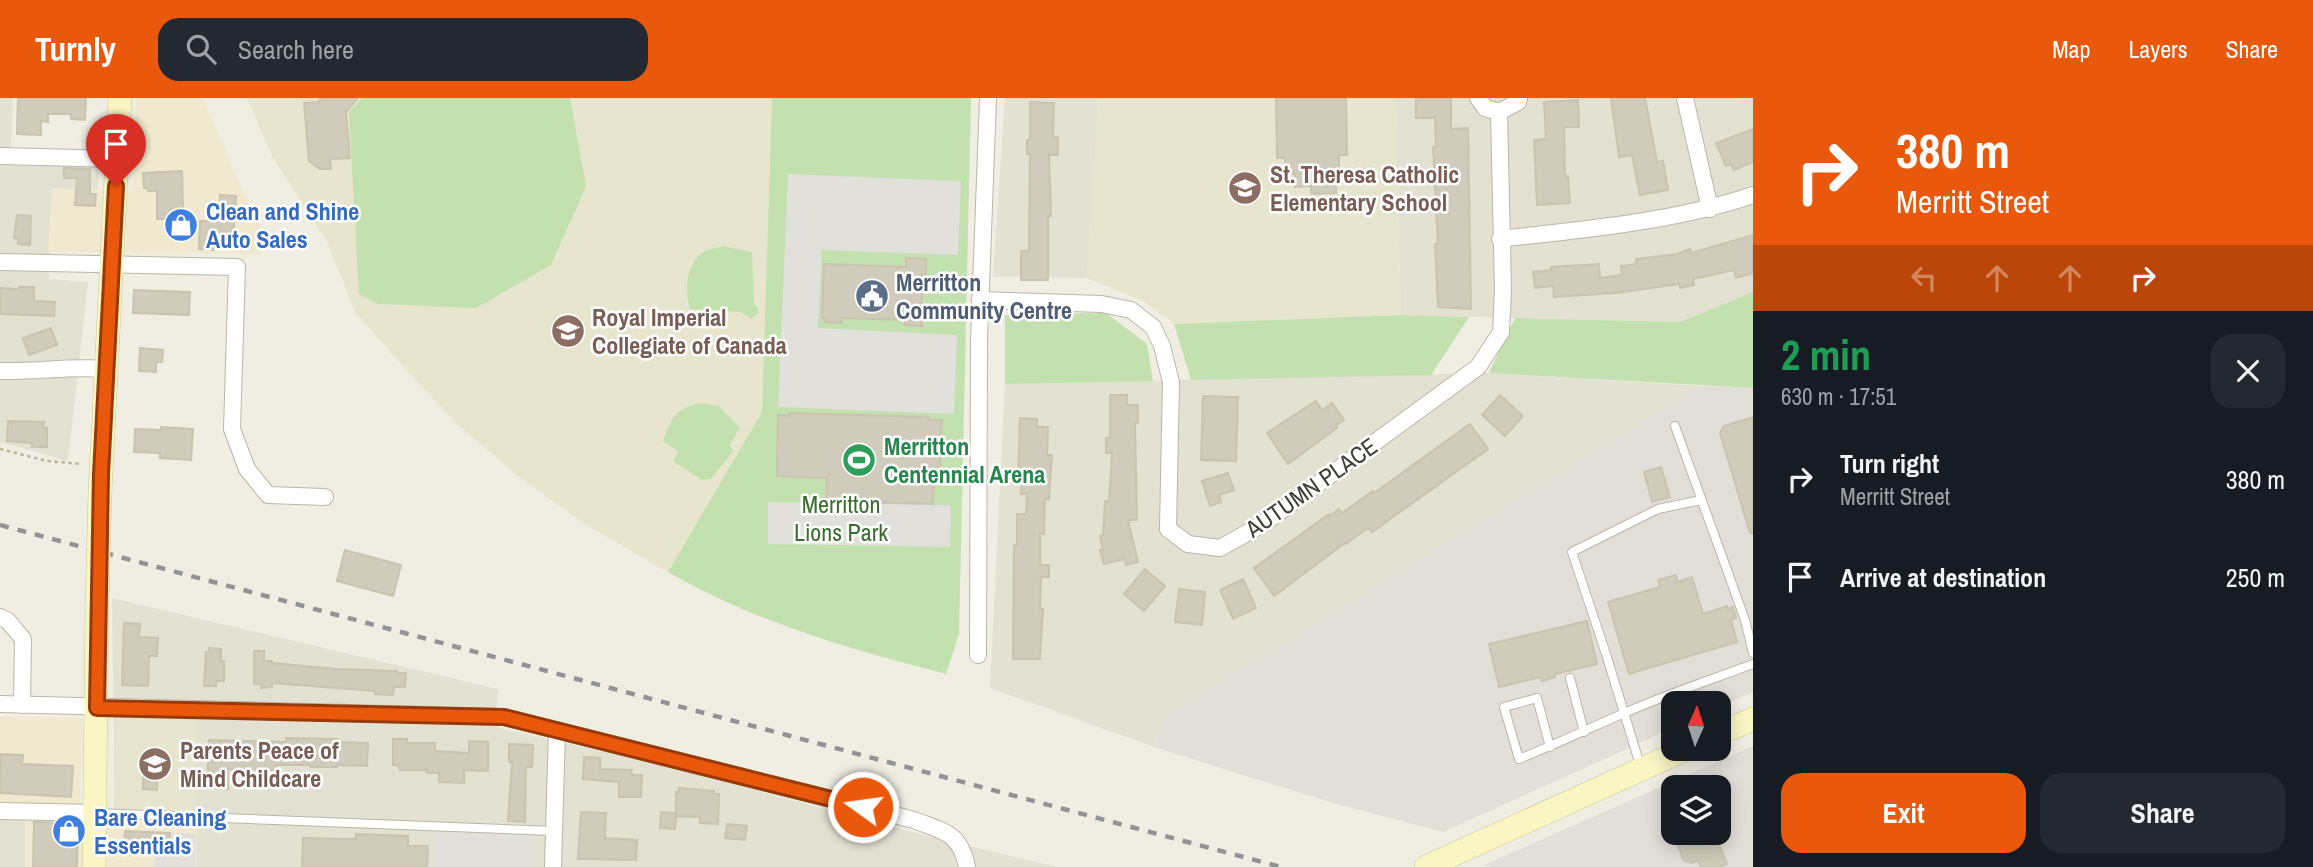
<!DOCTYPE html>
<html lang="en">
<head>
<meta charset="utf-8">
<style>
	body { margin:0; font-family:"Archivo Narrow",sans-serif; background:#242831; color:#f1f3f6; height:100vh; display:flex; flex-direction:column; font-size:26px; white-space:nowrap }
	* { box-sizing:border-box; margin:0 }
	p { font-size:23px; color:#9ea1a6 }
	.icon { flex:none; width:38px; height:38px; fill:none; stroke:currentColor; stroke-width:2; stroke-linecap:round; stroke-linejoin:round }
	.map { position:relative; flex:1; overflow:hidden }
	.details { display:flex; flex-direction:column; background:#171b24; width:560px }
	.details>* { flex:none }
	.hud { background:#ea580c; color:#fff; overflow:hidden }
	.needle { width:46px; rotate:3deg }
	.buttons { position:absolute; left:1661px; top:593px; display:grid; gap:14px }
	.buttons a { display:grid; place-items:center; width:70px; height:70px; border-radius:14px; background:#171b24; box-shadow:0 4px 18px #0003; font-size:35px }
	.pin { position:absolute; display:grid; place-items:center; width:60px; height:60px; color:#fff; margin:-72px -30px; border-radius:50% 50% 50% 0; rotate:-45deg; box-shadow:0 0 7px #0007 }
	.pin .icon { rotate:45deg }
	.me { position:absolute; width:77px; margin:-38px; rotate:284deg; stroke-linejoin:round; filter:drop-shadow(0 0 5px #0008) }
	.turn { display:flex; align-items:center; gap:24px; height:147px; padding:0 28px; font-size:32px }
	.turn .icon { width:91px; height:91px; stroke-width:2.5 }
	.turn b { display:block; font-size:49px; line-height:60px }
	.lanes { display:flex; align-items:center; height:66px; padding:0 28px; background:#0003; justify-content:center; gap:35px; direction:ltr }
	.lanes .off { opacity:.35 }
	.round { display:grid; place-items:center; flex:none; width:74px; height:74px; border-radius:21px; background:#242831 }
	.overview { display:flex; align-items:center; justify-content:space-between; height:119px; padding:0 28px }
	h1 { font-size:42px; font-weight:800; line-height:52px; color:#1e9e55 }
	.button { display:flex; gap:14px; margin-top:auto; padding:14px 28px }
	.button a { flex:1; height:80px; border-radius:21px; background:#ea580c; color:#fff; font-size:28px; font-weight:800; line-height:80px; text-align:center }
	.button a+a { background:#242831; color:#f1f3f6 }
	ul { padding:0; list-style:none }
	li { display:flex; align-items:center; gap:21px; height:98px; padding:0 28px }
	li div { flex:1 }
	li b { display:block; font-size:26px }
	li em { font-style:normal }
	header { display:flex; align-items:center; gap:42px; box-sizing:border-box; height:98px; padding:0 35px; background:#ea580c; color:#fff }
	header strong { font-size:33px }
	nav { display:flex; gap:38px; margin-inline-start:auto; font-size:24px }
	.search { width:490px; height:63px; background:#242831; display:flex; align-items:center; gap:18px; box-sizing:border-box; padding:0 24px; border-radius:21px; color:#9ea1a6; font-size:26px }
	main { display:flex; flex:1; min-height:0 }
	.map>svg:first-child { display:block }
	.residential { fill:#e3e1d2 }
	.commercial { fill:#f1e9cf }
	.industrial { fill:#e2dfd8; fill-rule:evenodd }
	.education { fill:#e8e5ce }
	.green { fill:#c2e1af }
	.parking { fill:#e1e0db }
	.building { fill:#d0cbba; stroke:#cac4ae; stroke-width:2 }
	.lines { fill:none; stroke-linecap:round; stroke-linejoin:round }
	.lane-casing { stroke:#bab7a7; stroke-width:10 }
	.street-casing { stroke:#bab7a7; stroke-width:18 }
	.secondary-casing { stroke:#ccc796; stroke-width:24 }
	.path { stroke:#bbb59a; stroke-width:2.5; stroke-dasharray:3.5 3.5; stroke-linecap:butt }
	.lane { stroke:#fff; stroke-width:8 }
	.street { stroke:#fff; stroke-width:16 }
	.secondary { stroke:#f9f6c4; stroke-width:23 }
	.rail { stroke:#939393; stroke-width:4.5; stroke-dasharray:9 9; stroke-linecap:butt }
	.secondary-bridge-casing { stroke:#ccc796; stroke-width:24; stroke-linecap:butt }
	.secondary-bridge { stroke:#f9f6c4; stroke-width:23 }
	.route-casing { stroke:#983908; stroke-width:18 }
	.route { stroke:#ea580c; stroke-width:12 }
	.labels { text-anchor:middle; dominant-baseline:central; stroke-width:5; stroke-linejoin:round; paint-order:stroke }
	.education-label { font-size:24px; font-weight:bold; fill:#785e54; stroke:#fff; text-anchor:start }
	.shop-label { font-size:24px; font-weight:bold; fill:#366cbe; stroke:#fff; text-anchor:start }
	.service-label { font-size:24px; font-weight:bold; fill:#4e5e75; stroke:#fff; text-anchor:start }
	.leisure-label { font-size:24px; font-weight:bold; fill:#27864d; stroke:#fff; text-anchor:start }
	.street-label { font-size:24px; fill:#413e34; stroke:#fff }
	.park-label { font-size:24px; fill:#3a6d2d; stroke:#fff }
</style>
</head>
<body>
<header>
<strong>Turnly</strong>
<div class="search"><svg class="icon" aria-label="search" viewBox="0 0 24 24"><circle cx="10" cy="10" r="6"/><path d="M15 15l6 6"/></svg>Search here</div>
<nav><a>Map</a><a>Layers</a><a>Share</a></nav>
</header>
<main>
<div class="map">
<svg width="1753" height="769" viewBox="0 0 1753 769">
	<rect width="100%" height="100%" fill="#f0eee3"/>
	<!-- residential -->
	<g class="residential">
		<path d="M0,0H13L11,52L101,56L98,91H52L49,181L88,184L68,363L0,344Z"/>
		<path d="M1005,0H1099L1087,180L993,179Z"/>
		<path d="M1395,0H1753V194L1680,224L1401,217Z"/>
		<path d="M1489,275L1701,288L1168,617L1154,649L990,590L1005,286Z"/>
		<path d="M112,500L498,591L496,629L661,667L927,738L1057,769H196L197,725L115,721Z"/>
		<path d="M0,707L25,708V769H0Z"/>
	</g>
	<!-- commercial -->
	<g class="commercial">
		<path d="M136,0H203L248,106L260,122L261,156L48,154L52,90L98,91L132,95Z"/>
		<path d="M0,619L82,620L80,719L197,725L196,769H25V708L0,707Z"/>
	</g>
	<!-- industrial -->
	<g class="industrial">
		<path d="M1701,288L1753,290V594L1719,609L1718,606H1673V630L1443,734L1330,704L1154,649L1168,617Z"/>
		<path d="M1753,648V769H1494L1484,767ZM1673,690H1718V735H1673Z"/>
	</g>
	<!-- education -->
	<g class="education">
		<path d="M247,0H772L762,314L668,474L585,426L519,379L456,325L389,253L355,214L327,144L273,60Z"/>
		<path d="M1099,0H1395L1401,217L1174,226L1145,204L1087,180Z"/>
		<path d="M117,620L198,622L193,714L114,711Z"/>
	</g>
	<!-- green -->
	<g class="green">
		<path d="M362,0H570L586,88L551,167L476,210L378,206L359,196L349,14Z"/>
		<path d="M772,0H971L959,536L946,576C849,551 755,524 668,474L762,314Z"/>
		<path d="M723,148L752,154L754,206L758,209V215L751,221L741,214L690,211C685,193 685,169 701,156C706,151 717,150 723,148Z"/>
		<path d="M1753,194V290L1489,275L1515,220L1680,224Z"/>
		<path d="M1106,215L1147,246L1153,283L1005,286V217Z"/>
		<path d="M1401,217L1469,219L1431,277L1191,282L1174,226Z"/>
		<path d="M699,305L719,308L740,330L729,348L734,352L711,381L702,382L673,363L679,354L663,343C672,319 673,313 699,305Z"/>
	</g>
	<!-- parking -->
	<g class="parking">
		<path d="M788,76L961,83L958,157L822,152L818,230L957,237L954,316L778,309Z"/>
		<path d="M768,404L951,407L950,449L768,446Z"/>
		<path d="M172,735L196,736L195,769H154L155,758H172Z"/>
		<path d="M434,735L532,737V769H433Z"/>
	</g>
	<!-- building -->
	<g class="building">
		<path d="M18,0H86L85,22L71,21V16H48V24L41,23V37L17,36Z"/>
		<path d="M321,0H358L346,14L350,60L330,61L331,71H320L309,63L304,5L318,4Z"/>
		<path d="M1276,0H1346L1347,57H1339V75H1336V95L1311,96V88L1295,89V76H1286L1285,60H1277Z"/>
		<path d="M1416,0H1451V31L1468,30L1471,211L1438,209L1435,146H1438L1433,49H1436L1435,20H1416Z"/>
		<path d="M1611,0H1645L1657,64L1663,63L1668,92L1640,97L1632,57L1619,59Z"/>
		<path d="M1578,2L1579,29H1564L1565,78H1568L1570,105L1537,107L1534,42L1546,41L1544,4Z"/>
		<path d="M1030,4L1054,5L1053,39H1058V57H1049L1051,118H1048V182H1021V153H1029L1030,56H1027V42H1030Z"/>
		<path d="M1753,31V64L1734,72L1731,66L1726,68L1716,45Z"/>
		<path d="M64,70L90,71V96H96L95,108L75,107L77,80H64Z"/>
		<path d="M182,73L183,112H188V132H173V121H157V93H148L147,90H144L143,75Z"/>
		<path d="M220,97L236,98L233,140L213,138V152L199,151L200,123H219Z"/>
		<path d="M17,117L31,118L30,147L18,146V141L14,140Z"/>
		<path d="M1753,137V175L1736,180L1734,172L1693,181L1694,187L1680,190L1679,186L1616,195L1554,199L1553,188L1535,190L1533,174L1551,172V169L1599,166L1600,180L1622,177L1621,168L1637,166L1636,161L1677,156L1690,151L1691,155Z"/>
		<path d="M906,160L926,161V177H922V228L905,227V222L842,220L841,225L824,224L825,220H822L824,166L906,169Z"/>
		<path d="M19,189H34V203L55,204L54,218L0,216V190L19,191Z"/>
		<path d="M134,192L190,194L189,217L133,215Z"/>
		<path d="M51,230L57,247L29,257L23,240Z"/>
		<path d="M140,250L163,252L162,264H156V274L139,273Z"/>
		<path d="M1110,297H1127V307H1138V325H1135L1137,422H1128L1138,464L1126,467L1124,461L1104,466L1100,452H1103L1100,438L1103,437L1105,403H1109L1112,355H1106V340H1110Z"/>
		<path d="M1500,297L1523,318L1505,338L1482,317Z"/>
		<path d="M1203,298L1238,299L1236,363L1201,362Z"/>
		<path d="M1316,303L1322,312L1332,305L1344,322L1335,328L1337,330L1288,366L1267,335Z"/>
		<path d="M790,315L929,319L928,322H942L940,369H938L937,384H934L933,406L826,403L827,380L777,378L778,317L790,318Z"/>
		<path d="M1753,319V435H1750L1720,335L1724,328Z"/>
		<path d="M1020,320L1037,321V329H1048L1047,357H1052L1049,401H1045L1044,436H1040V467H1049V479H1041L1040,511H1043L1040,561H1013L1014,447H1017V416H1026L1027,396H1021L1022,379H1018Z"/>
		<path d="M8,323L44,324L43,330H47V349H32V345L7,343Z"/>
		<path d="M1470,326L1488,351L1372,434L1368,430L1346,446L1345,445L1274,498L1254,470L1329,416L1330,418L1339,411L1342,415L1373,393L1374,395Z"/>
		<path d="M161,329L193,331L191,362L160,360V355L134,354L135,331L161,332Z"/>
		<path d="M1661,369L1670,399L1652,404L1644,374Z"/>
		<path d="M1228,375L1234,392L1219,397L1221,404L1210,408L1202,383Z"/>
		<path d="M345,452L401,467L393,498L337,483Z"/>
		<path d="M1145,471L1165,488L1144,513L1124,496Z"/>
		<path d="M1676,477L1678,484L1692,479L1703,516L1727,508V511L1733,509L1736,520L1731,522L1737,544L1629,576L1608,504L1660,489L1658,482Z"/>
		<path d="M1243,481L1256,510L1233,521L1220,492Z"/>
		<path d="M1179,491L1205,494L1202,527L1175,524Z"/>
		<path d="M1587,523L1597,566L1555,576V579L1542,583L1541,579L1499,589L1489,546Z"/>
		<path d="M124,525L140,526L139,539L158,540L157,558H149L148,588L122,587Z"/>
		<path d="M209,550L221,551V563H224V583H216V588H204L206,554H209Z"/>
		<path d="M254,553H264V563H272V565L337,571L397,573V575H406L405,589H394L393,597L375,596V593L272,585V589L261,590V586H254Z"/>
		<path d="M286,640L338,641V644L368,645L367,668L337,667V669H310V667H276V672L228,671V691L207,690L209,642L286,644Z"/>
		<path d="M393,641H407V645H435V653L469,655V643L488,644V673L464,672V685L439,684V675H427V672H400L399,668L393,667Z"/>
		<path d="M509,646L533,647L532,669H526L525,724L508,723L512,664H509Z"/>
		<path d="M1,656L23,657L22,666L73,668L71,699L0,695Z"/>
		<path d="M584,659L600,660V671L632,672L631,677H642L641,699H619V684L583,681Z"/>
		<path d="M143,663L158,664L157,692L143,691Z"/>
		<path d="M679,690L714,693V696H719L718,726L700,725V719L676,718L675,731L660,730L661,714L676,715V694H679Z"/>
		<path d="M581,714L606,715L605,740L637,742L636,762L578,761Z"/>
		<path d="M34,724L78,725L77,769H33Z"/>
		<path d="M727,726L747,728L745,742L725,740Z"/>
		<path d="M125,733L170,735V745H165V757L124,756Z"/>
		<path d="M1673,735H1715L1727,766L1719,769H1701L1698,762L1692,765L1684,763Z"/>
		<path d="M356,736L408,738V748H428L427,769H302L303,740L356,741Z"/>
	</g>
	<g class="lines">
		<!-- lane casing -->
		<g class="lane-casing">
			<g id="lane">
				<path d="M1675,328L1745,522L1753,555"/>
				<path d="M1570,580L1584,634"/>
				<path d="M1550,649L1537,600L1504,609L1519,661C1554,647 1588,631 1622,616C1665,597 1710,582 1753,566"/>
				<path d="M1641,670L1606,556L1572,454L1658,411L1701,402"/>
				<path d="M96,715L554,733"/>
			</g>
		</g>
		<!-- street casing -->
		<g class="street-casing">
			<g id="street">
				<path d="M1478,0L1485,10L1499,14L1518,4L1519,0"/>
				<path d="M1685,0L1710,111"/>
				<path d="M0,58L118,61"/>
				<path d="M1500,141C1586,131 1672,124 1753,97"/>
				<path d="M0,164L237,169L232,331L247,371L268,397L325,399"/>
				<path d="M980,202L1102,206L1131,212L1153,229L1162,248L1171,284L1168,431L1188,446L1220,450L1263,426L1478,269L1501,234L1503,192L1499,14"/>
				<path d="M0,273C36,274 70,268 106,271"/>
				<path d="M0,519L8,523L23,541L22,607"/>
				<path d="M978,557L979,242L988,0"/>
				<path d="M0,606L504,619L914,722C944,734 960,734 967,769"/>
				<path d="M0,713L96,715"/>
				<path d="M553,769L557,632"/>
			</g>
		</g>
		<!-- secondary casing -->
		<g class="secondary-casing">
			<g id="secondary">
				<path d="M100,394L120,0"/>
				<path d="M1718,636L1753,621"/>
				<path d="M94,769L97,507"/>
				<path d="M1426,769L1686,651"/>
			</g>
		</g>
		<!-- path -->
		<g class="path">
			<path d="M922,182H966"/>
			<path d="M0,351L47,363L82,366"/>
		</g>
		<!-- lane -->
		<use href="#lane" class="lane"/>
		<!-- street -->
		<use href="#street" class="street"/>
		<!-- secondary -->
		<use href="#secondary" class="secondary"/>
		<!-- rail -->
		<path class="rail" d="M0,427L1281,769"/>
		<!-- secondary-bridge casing -->
		<g class="secondary-bridge-casing">
			<path id="secondary-bridge" d="M97,507L100,394"/>
		</g>
		<!-- secondary-bridge -->
		<use href="#secondary-bridge" class="secondary-bridge"/>
	</g>
	<g class="lines">
		<!-- route casing -->
		<g class="route-casing">
			<path id="route" d="M116,88L101,376L97,610L504,619L863,709"/>
		</g>
		<!-- route -->
		<use href="#route" class="route"/>
	</g>
	<!-- icons -->
	<defs>
		<g id="school-disc" transform="scale(1.75)"><circle r="9.5" fill="#8d6e63" stroke="#fff"/><path d="M0-5L7-2L0 1L-7-2ZM-4 1L0 2.5L4 1V4Q0 6-4 4Z" fill="#fff"/></g>
		<g id="shop-disc" transform="scale(1.75)"><circle r="9.5" fill="#3f7fe0" stroke="#fff"/><path d="M-5-2.5h2.3a2.7 3.5 0 0 1 5.4 0H5L5.5 6h-11ZM-1.5-2.5h3a1.5 2.3 0 0 0-3 0Z" fill="#fff"/></g>
		<g id="civic-disc" transform="scale(1.75)"><circle r="9.5" fill="#5c6f8a" stroke="#fff"/><path d="M-.6-6.5H3V-4.5H.6V-3L4-1V1h2V6H-6V1h2V-1L-.6-3ZM-1.2 2.5V6h2.4V2.5Z" fill="#fff"/></g>
		<g id="stadium-disc" transform="scale(1.75)"><circle r="9.5" fill="#2e9e5b" stroke="#fff"/><path d="M0-5a6.5 5 0 1 0 0 10a6.5 5 0 1 0 0-10ZM-3.5-1.8h7v3.6h-7Z" fill="#fff"/></g>
	</defs>
	<g fill-rule="evenodd">
		<use href="#school-disc" x="1245" y="90"/>
		<use href="#shop-disc" x="181" y="127"/>
		<use href="#civic-disc" x="872" y="198"/>
		<use href="#school-disc" x="568" y="233"/>
		<use href="#stadium-disc" x="859" y="362"/>
		<use href="#school-disc" x="155" y="666"/>
		<use href="#shop-disc" x="69" y="733"/>
	</g>
	<g class="labels">
		<!-- education labels -->
		<g class="education-label">
			<text x="1270" y="76">St. Theresa Catholic<tspan x="1270" dy="28">Elementary School</tspan></text>
			<text x="592" y="219">Royal Imperial<tspan x="592" dy="28">Collegiate of Canada</tspan></text>
			<text x="180" y="652">Parents Peace of<tspan x="180" dy="28">Mind Childcare</tspan></text>
		</g>
		<!-- shop labels -->
		<g class="shop-label">
			<text x="206" y="113">Clean and Shine<tspan x="206" dy="28">Auto Sales</tspan></text>
			<text x="94" y="719">Bare Cleaning<tspan x="94" dy="28">Essentials</tspan></text>
		</g>
		<!-- service labels -->
		<g class="service-label">
			<text x="896" y="184">Merritton<tspan x="896" dy="28">Community Centre</tspan></text>
		</g>
		<!-- leisure labels -->
		<g class="leisure-label">
			<text x="884" y="348">Merritton<tspan x="884" dy="28">Centennial Arena</tspan></text>
		</g>
		<!-- street labels -->
		<g class="street-label">
			<text transform="translate(1311 389) rotate(-35)">AUTUMN PLACE</text>
		</g>
		<!-- park labels -->
		<g class="park-label">
			<text x="841" y="406">Merritton<tspan x="841" dy="28">Lions Park</tspan></text>
		</g>
	</g>
</svg>
<div class="buttons">
<a><svg class="needle" viewBox="-14 -14 28 28"><path d="M0-13l5 13h-10z" fill="#e53935"/><path d="M0 13l5-13h-10z" fill="#9ea1a6"/></svg></a>
<a><svg class="icon" aria-label="layers" viewBox="0 0 24 24"><path d="M12 4l9 5-9 5-9-5zM3 14l9 5 9-5"/></svg></a>
</div>
<div class="pin" style="left:116px;top:88px;background:#d93025"><svg class="icon" aria-label="arrive" viewBox="0 0 24 24"><path d="M6 21V4h12l-3 4 3 4H6"/></svg></div>
<svg class="me" style="left:863px;top:709px" viewBox="-20 -20 40 40"><circle r="17" fill="#ea580c" stroke="#fff" stroke-width="3"/><path d="M0-11L8 9 0 5-8 9z" fill="#fff"/></svg>
</div>
<section class="details">
<div class="hud">
<div class="turn"><svg class="icon" aria-label="right" viewBox="0 0 24 24"><path d="M7 20v-9h11M14 6l5 5-5 5"/></svg><div><b>380 m</b>Merritt Street</div></div>
<div class="lanes"><svg class="icon off" aria-label="left" viewBox="0 0 24 24"><path d="M17 20v-9H6M10 6l-5 5 5 5"/></svg><svg class="icon off" aria-label="ahead" viewBox="0 0 24 24"><path d="M12 20V5M6 11l6-6 6 6"/></svg><svg class="icon off" aria-label="ahead" viewBox="0 0 24 24"><path d="M12 20V5M6 11l6-6 6 6"/></svg><svg class="icon" aria-label="right" viewBox="0 0 24 24"><path d="M7 20v-9h11M14 6l5 5-5 5"/></svg></div>
</div>
<div class="overview"><div><h1>2 min</h1><p>630 m · 17:51</p></div><a class="round"><svg class="icon" aria-label="close" viewBox="0 0 24 24"><path d="M6 6l12 12M18 6L6 18"/></svg></a></div>
<ul>
<li><svg class="icon" aria-label="right" viewBox="0 0 24 24"><path d="M7 20v-9h11M14 6l5 5-5 5"/></svg><div><b>Turn right</b><p>Merritt Street</p></div><em>380 m</em></li>
<li><svg class="icon" aria-label="arrive" viewBox="0 0 24 24"><path d="M6 21V4h12l-3 4 3 4H6"/></svg><div><b>Arrive at destination</b></div><em>250 m</em></li>
</ul>
<div class="button"><a>Exit</a><a>Share</a></div>
</section>
</main>
</body>
</html>
